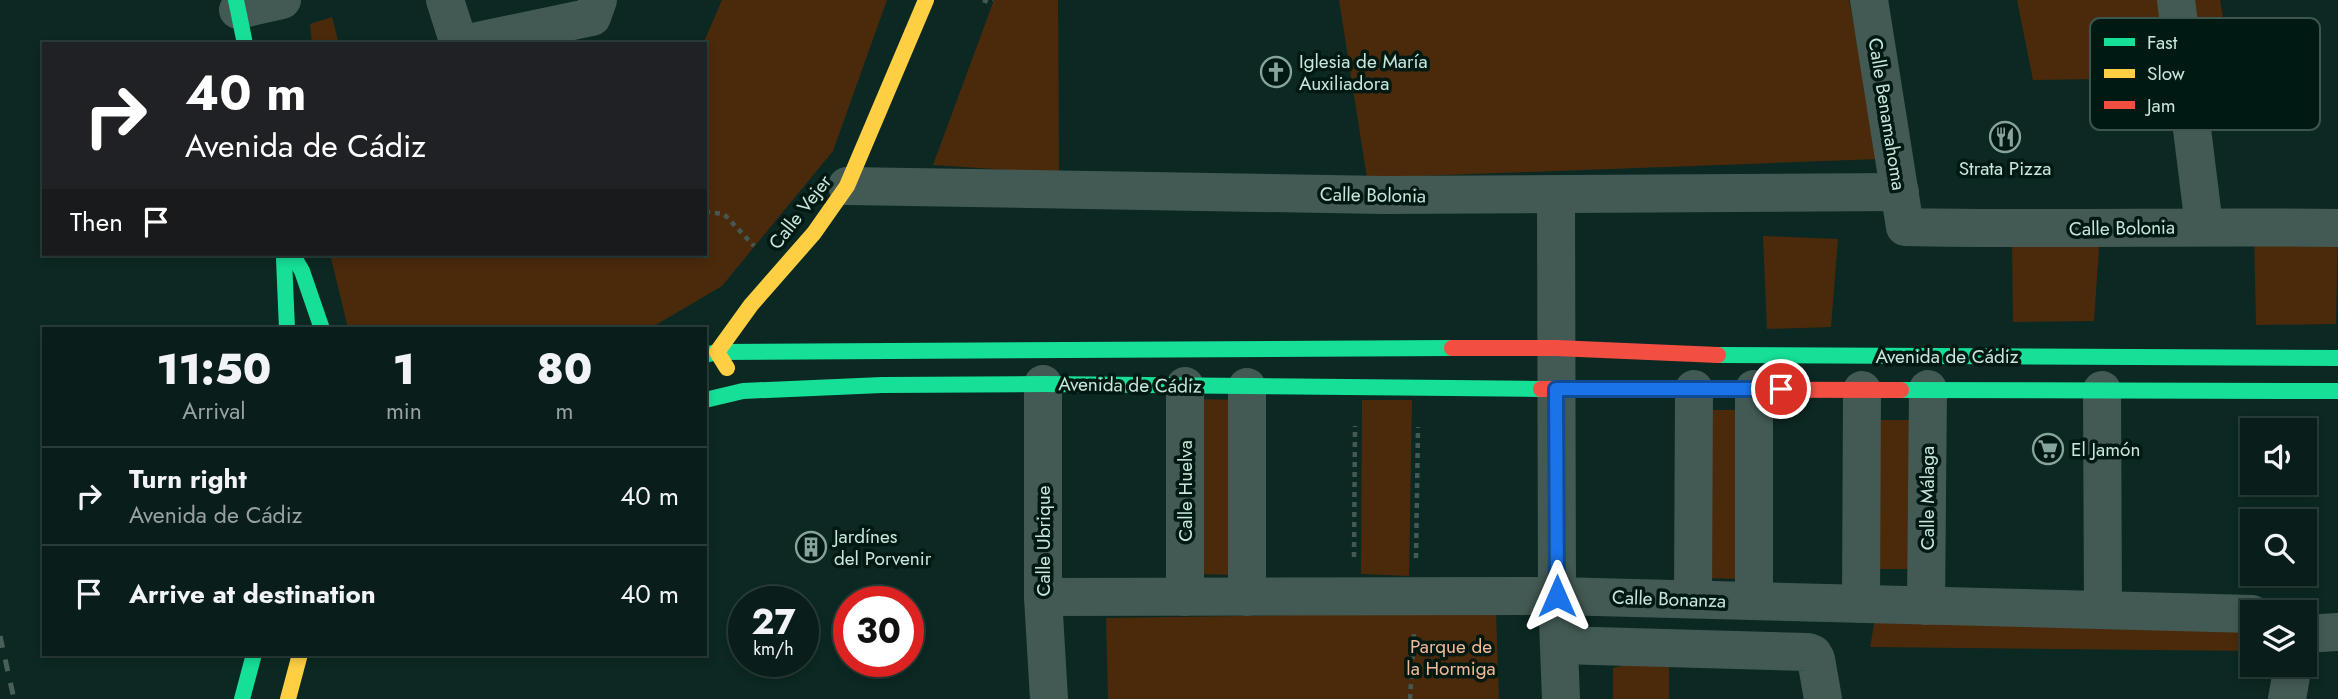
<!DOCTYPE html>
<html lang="en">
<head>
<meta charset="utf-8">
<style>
	body { margin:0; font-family:Jost,sans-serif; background:#172b27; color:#f1f3f6; height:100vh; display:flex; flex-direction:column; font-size:26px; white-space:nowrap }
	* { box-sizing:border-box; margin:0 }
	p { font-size:23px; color:#99a2a2 }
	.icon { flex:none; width:38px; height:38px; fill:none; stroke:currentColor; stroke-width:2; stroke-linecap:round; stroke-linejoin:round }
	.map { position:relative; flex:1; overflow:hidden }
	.side { position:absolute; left:42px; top:327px; width:665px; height:329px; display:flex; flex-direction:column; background:#091e1a; border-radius:0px; box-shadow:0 4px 10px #0003,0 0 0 2px #293c39 }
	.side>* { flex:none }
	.banner { position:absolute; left:42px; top:42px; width:665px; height:214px; border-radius:0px; box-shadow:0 4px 10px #0003,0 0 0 2px #293c39; background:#202124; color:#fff; overflow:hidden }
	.fabs { position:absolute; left:2240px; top:418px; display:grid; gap:14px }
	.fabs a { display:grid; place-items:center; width:77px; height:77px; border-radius:0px; background:#091e1a; box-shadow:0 4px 10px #0003,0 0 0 2px #293c39; font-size:35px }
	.speed { position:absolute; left:728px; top:586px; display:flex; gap:14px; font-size:35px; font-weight:700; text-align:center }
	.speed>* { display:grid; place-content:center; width:91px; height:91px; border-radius:50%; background:#091e1a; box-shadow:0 4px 10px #0003,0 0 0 2px #293c39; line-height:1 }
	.speed small { font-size:18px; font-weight:400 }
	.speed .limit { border:10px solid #d22; background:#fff; color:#111 }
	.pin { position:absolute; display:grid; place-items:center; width:60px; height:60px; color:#fff; margin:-30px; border:4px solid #fff; border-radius:50%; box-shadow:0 2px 7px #0007 }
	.me { position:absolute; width:77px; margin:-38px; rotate:0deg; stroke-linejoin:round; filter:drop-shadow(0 0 5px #0008) }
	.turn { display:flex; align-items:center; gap:24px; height:147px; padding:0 28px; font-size:32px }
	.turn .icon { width:91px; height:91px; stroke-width:2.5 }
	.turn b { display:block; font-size:49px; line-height:60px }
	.then { display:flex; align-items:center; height:66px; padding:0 28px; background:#0003; gap:14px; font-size:26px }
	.eta { display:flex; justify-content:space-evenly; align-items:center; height:119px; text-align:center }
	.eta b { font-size:42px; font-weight:800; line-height:49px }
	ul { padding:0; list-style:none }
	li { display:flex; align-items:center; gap:21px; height:98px; padding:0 28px; border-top:2px solid #293c39 }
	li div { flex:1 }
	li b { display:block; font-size:26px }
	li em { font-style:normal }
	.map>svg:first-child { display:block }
	.green { fill:#4b2a0c }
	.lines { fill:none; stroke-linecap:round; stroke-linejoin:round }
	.path { stroke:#445954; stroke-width:4.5; stroke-dasharray:5 5; stroke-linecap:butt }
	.street { stroke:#435a54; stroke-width:38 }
	.fast { stroke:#16e098; stroke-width:16 }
	.slow { stroke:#ffcf43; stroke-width:16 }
	.jam { stroke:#f24e42; stroke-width:16 }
	.rail { stroke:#485f59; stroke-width:5; stroke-dasharray:12 12; stroke-linecap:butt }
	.route-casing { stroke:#114b97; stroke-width:18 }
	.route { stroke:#1a73e8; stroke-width:12 }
	.labels { text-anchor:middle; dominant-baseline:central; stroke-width:7; stroke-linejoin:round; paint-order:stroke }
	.poi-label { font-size:19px; fill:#c7e6dc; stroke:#001912; text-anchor:start }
	.street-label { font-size:19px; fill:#c7e6dc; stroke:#001912 }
	.park-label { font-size:19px; fill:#f4ba97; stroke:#001912 }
	.key { fill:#001912; stroke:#3c564f; stroke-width:2 }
	.key-label { font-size:19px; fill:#c7e6dc }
</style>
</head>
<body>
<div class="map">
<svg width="2338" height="699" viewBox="0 0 2338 699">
	<rect width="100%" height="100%" fill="#0c2822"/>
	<!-- green -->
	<g class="green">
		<path d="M722,0H887L833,151L722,286L649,329L348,328L330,254H705V44H703Z"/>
		<path d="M994,0H1058L1059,173L933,165Z"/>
		<path d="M1339,0H1849L1878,159L1367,178Z"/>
		<path d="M2017,0H2220L2233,77L2033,80Z"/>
		<path d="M332,17L339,44H312L310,24Z"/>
		<path d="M2254,233L2338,234L2336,324L2256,325Z"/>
		<path d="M2100,234L2094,321L2013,322L2012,239Z"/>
		<path d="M1763,236L1838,239L1831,327L1767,329Z"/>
		<path d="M1191,399L1241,400L1239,575L1192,574Z"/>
		<path d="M1362,400H1412L1409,576L1361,574Z"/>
		<path d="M1702,410H1747L1744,579L1703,578Z"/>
		<path d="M1870,420H1921L1917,569H1870Z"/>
		<path d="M1879,596L2252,612V651L1870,647Z"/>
		<path d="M1496,612L1499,699H1108L1106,618Z"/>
		<path d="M1630,664L1669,665V699H1613V668Z"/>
	</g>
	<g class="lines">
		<!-- path -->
		<g class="path">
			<path d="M983,0L989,2L993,0"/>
			<path d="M705,212L724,214L754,246"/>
			<path d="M1354,557L1355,426"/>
			<path d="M1416,558L1418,427"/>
			<path d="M1410,699L1414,634"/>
		</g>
		<!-- street -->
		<g class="street">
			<path d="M445,0L459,44"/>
			<path d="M1869,0L1905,227C2050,230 2194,226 2338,228"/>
			<path d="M2176,0L2204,226"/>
			<path d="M238,10L282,0"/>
			<path d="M463,44L592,17L598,0"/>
			<path d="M847,186L1384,195L1900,192"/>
			<path d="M1556,196L1557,596L1561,699"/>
			<path d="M1043,384V597L1049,699"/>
			<path d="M1185,386V597"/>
			<path d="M2102,390L2103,610"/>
			<path d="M1043,597L1557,596L2252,614"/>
			<path d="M1247,597V387"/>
			<path d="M1693,599L1694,389"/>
			<path d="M1754,601V389"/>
			<path d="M1861,604L1862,390"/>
			<path d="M1926,606L1928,389"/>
			<path d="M2305,634L2338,632"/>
			<path d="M1560,645L1808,652L1813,654L1816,659L1823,699"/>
			<path d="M2287,699L2293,665"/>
		</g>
		<!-- fast -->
		<g class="fast">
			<path d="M236,0L245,44"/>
			<path d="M292,254L302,271L322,329"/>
			<path d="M284,259L287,329"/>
			<path d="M705,355L717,352L1452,348"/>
			<path d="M1718,355L2338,358"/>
			<path d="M1901,390L2338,391"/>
			<path d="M705,400L743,391L882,385L1043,384L1541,389"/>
			<path d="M242,699L254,654"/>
		</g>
		<!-- slow -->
		<g class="slow">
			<path d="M727,368L717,352L751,305L814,233L847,186L926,0"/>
			<path d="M288,699L300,654"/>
		</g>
		<!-- jam -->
		<g class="jam">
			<path d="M1452,348H1556L1718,355"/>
			<path d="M1541,389L1901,390"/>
		</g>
		<!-- rail -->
		<path class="rail" d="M0,636L14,699"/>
	</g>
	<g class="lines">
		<!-- route casing -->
		<g class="route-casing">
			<path id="route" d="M1557,596L1556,389H1781"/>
		</g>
		<!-- route -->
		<use href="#route" class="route"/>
	</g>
	<!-- icons -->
	<defs>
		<g id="church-ring" transform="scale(1.575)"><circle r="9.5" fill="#001912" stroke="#86a49b" stroke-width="1.5"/><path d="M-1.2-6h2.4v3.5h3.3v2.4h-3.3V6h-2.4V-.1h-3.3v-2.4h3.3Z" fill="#86a49b"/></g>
		<g id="restaurant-ring" transform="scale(1.575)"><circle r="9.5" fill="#001912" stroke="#86a49b" stroke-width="1.5"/><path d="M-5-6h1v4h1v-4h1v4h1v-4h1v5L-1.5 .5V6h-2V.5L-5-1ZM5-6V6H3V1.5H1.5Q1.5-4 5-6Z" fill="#86a49b"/></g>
		<g id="supermarket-ring" transform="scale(1.575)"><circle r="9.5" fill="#001912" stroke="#86a49b" stroke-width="1.5"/><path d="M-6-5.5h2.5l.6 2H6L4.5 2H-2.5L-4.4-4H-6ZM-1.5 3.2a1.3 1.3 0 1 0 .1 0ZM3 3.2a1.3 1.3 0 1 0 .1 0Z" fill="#86a49b"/></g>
		<g id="building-ring" transform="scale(1.575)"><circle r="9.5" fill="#001912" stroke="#86a49b" stroke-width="1.5"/><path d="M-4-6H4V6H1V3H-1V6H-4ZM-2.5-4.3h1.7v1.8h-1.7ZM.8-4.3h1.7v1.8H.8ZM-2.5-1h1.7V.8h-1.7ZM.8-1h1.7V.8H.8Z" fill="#86a49b"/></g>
	</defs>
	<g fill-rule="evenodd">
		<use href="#church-ring" x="1276" y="72"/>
		<use href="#restaurant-ring" x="2005" y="137"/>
		<use href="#supermarket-ring" x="2048" y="449"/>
		<use href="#building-ring" x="811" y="547"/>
	</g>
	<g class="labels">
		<!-- poi labels -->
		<g class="poi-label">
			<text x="1299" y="61">Iglesia de María<tspan x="1299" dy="22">Auxiliadora</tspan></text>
			<text x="2005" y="168" text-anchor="middle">Strata Pizza</text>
			<text x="2071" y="449">El Jamón</text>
			<text x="834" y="536">Jardínes<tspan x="834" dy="22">del Porvenir</tspan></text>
		</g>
		<!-- street labels -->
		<g class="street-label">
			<text transform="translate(1887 114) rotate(81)">Calle Benamahoma</text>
			<text transform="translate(1373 195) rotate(1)">Calle Bolonia</text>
			<text transform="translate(800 212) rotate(-52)">Calle Vejer</text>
			<text transform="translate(2122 228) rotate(-1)">Calle Bolonia</text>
			<text x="1947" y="356">Avenida de Cádiz</text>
			<text transform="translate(1130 385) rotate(1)">Avenida de Cádiz</text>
			<text transform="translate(1185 491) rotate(-90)">Calle Huelva</text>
			<text transform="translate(1927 498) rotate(-90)">Calle Málaga</text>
			<text transform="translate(1043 541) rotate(-90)">Calle Ubrique</text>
			<text transform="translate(1669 599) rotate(2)">Calle Bonanza</text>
		</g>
		<!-- park labels -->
		<g class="park-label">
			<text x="1451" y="646">Parque de<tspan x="1451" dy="22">la Hormiga</tspan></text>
		</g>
	</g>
	<!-- legend -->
	<rect x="2090" y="18" width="230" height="112" rx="10" class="key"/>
	<rect x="2104" y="38" width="31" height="8" fill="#16e098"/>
	<rect x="2104" y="69" width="31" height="9" fill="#ffcf43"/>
	<rect x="2104" y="101" width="31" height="8" fill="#f24e42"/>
	<g class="key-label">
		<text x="2147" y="49">Fast</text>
		<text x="2147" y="80">Slow</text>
		<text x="2147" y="112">Jam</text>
	</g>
</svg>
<div class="fabs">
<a><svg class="icon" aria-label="sound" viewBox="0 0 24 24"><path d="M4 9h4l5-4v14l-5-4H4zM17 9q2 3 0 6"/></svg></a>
<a><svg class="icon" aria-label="search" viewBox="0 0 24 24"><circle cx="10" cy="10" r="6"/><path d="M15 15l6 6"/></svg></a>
<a><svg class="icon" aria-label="layers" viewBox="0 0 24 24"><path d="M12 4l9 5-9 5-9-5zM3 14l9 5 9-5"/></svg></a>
</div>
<div class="speed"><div>27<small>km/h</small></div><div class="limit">30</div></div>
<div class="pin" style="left:1781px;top:389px;background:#d93025"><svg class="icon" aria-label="arrive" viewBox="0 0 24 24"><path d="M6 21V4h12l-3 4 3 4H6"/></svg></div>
<svg class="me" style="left:1557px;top:596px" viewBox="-20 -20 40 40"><path d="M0-17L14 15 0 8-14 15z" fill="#1a73e8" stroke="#fff" stroke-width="4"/></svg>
<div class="banner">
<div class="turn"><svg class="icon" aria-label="right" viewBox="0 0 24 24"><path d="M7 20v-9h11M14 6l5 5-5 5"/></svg><div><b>40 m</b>Avenida de Cádiz</div></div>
<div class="then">Then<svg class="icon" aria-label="arrive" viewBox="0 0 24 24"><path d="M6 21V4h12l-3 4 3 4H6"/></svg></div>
</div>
<section class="side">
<div class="eta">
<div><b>11:50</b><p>Arrival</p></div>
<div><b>1</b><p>min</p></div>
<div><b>80</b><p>m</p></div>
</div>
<ul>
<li><svg class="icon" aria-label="right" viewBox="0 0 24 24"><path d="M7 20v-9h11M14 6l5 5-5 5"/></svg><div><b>Turn right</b><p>Avenida de Cádiz</p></div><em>40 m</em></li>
<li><svg class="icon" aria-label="arrive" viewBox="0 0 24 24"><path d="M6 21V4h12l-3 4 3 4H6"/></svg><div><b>Arrive at destination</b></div><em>40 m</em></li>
</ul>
</section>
</div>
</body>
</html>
